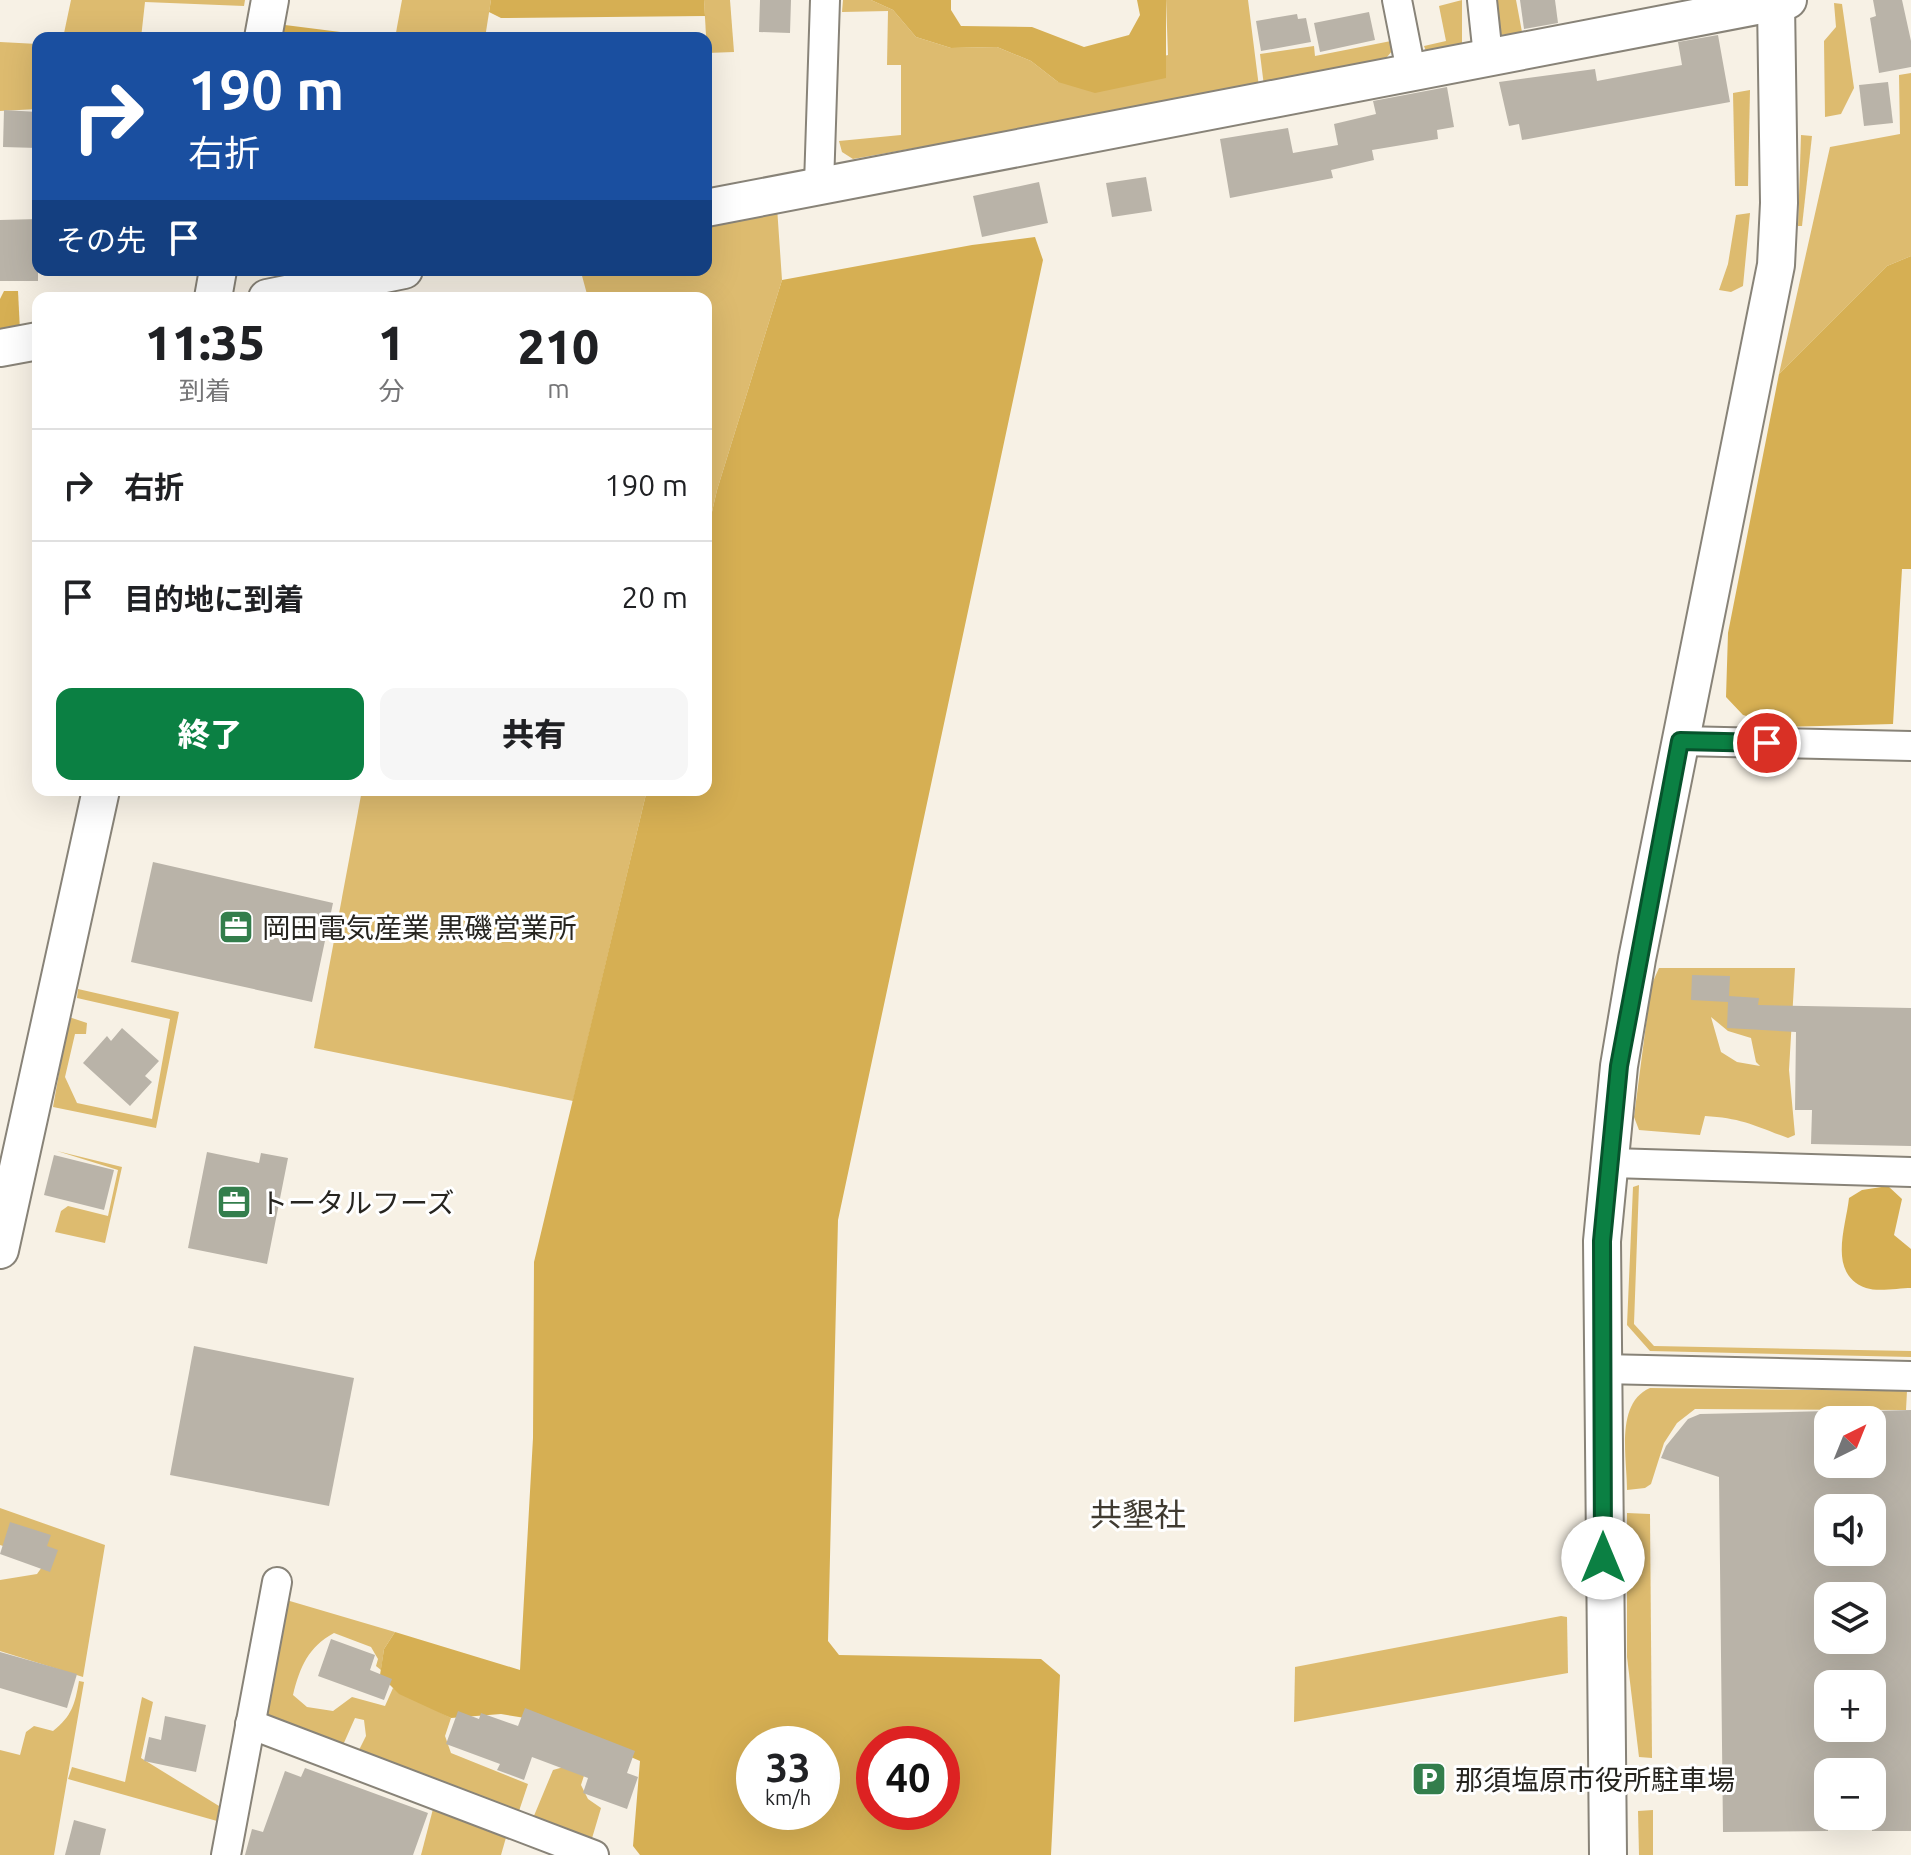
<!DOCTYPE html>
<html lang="ja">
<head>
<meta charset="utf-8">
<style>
	body { margin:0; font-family:Ubuntu,"Noto Sans JP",sans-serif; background:#f6f6f6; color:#202124; height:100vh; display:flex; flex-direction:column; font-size:30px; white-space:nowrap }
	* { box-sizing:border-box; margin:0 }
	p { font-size:26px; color:#757577 }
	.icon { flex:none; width:44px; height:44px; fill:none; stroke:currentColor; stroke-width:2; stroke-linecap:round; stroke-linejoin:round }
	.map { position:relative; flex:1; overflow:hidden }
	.side { position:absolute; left:32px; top:292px; width:680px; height:504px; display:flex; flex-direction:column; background:#fff; border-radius:16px; box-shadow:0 8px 32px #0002 }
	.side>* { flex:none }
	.hud { position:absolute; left:32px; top:32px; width:680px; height:244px; border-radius:16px; box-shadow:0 8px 32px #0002; background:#1a4fa0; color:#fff; overflow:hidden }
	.needle { width:52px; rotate:43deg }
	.controls { position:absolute; left:1814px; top:1406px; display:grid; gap:16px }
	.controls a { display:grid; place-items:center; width:72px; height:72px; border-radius:16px; background:#fff; box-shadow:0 8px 32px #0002; font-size:40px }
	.speed { position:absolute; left:736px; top:1726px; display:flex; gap:16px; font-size:40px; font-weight:700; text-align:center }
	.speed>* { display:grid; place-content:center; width:104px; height:104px; border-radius:50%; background:#fff; box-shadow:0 8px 32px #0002; line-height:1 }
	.speed small { font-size:20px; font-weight:400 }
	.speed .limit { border:12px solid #d22; background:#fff; color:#111 }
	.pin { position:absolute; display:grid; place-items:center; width:68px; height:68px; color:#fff; margin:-34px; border:4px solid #fff; border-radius:50%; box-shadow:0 2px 8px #0007 }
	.me { position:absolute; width:88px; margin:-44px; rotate:0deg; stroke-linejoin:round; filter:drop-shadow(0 0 6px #0008) }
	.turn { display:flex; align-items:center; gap:28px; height:168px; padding:0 24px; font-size:36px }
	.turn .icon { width:104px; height:104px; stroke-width:2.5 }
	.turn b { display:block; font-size:56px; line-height:68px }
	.then { display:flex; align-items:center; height:76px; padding:0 24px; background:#0003; gap:16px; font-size:30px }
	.eta { display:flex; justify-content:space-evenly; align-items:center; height:136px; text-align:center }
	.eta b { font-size:48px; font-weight:800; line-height:56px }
	.primary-button { display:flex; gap:16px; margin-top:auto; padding:16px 24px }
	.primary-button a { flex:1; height:92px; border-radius:16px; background:#0b8043; color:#fff; font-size:32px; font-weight:800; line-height:92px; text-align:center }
	.primary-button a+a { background:#f6f6f6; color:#202124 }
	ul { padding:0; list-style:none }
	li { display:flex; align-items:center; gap:24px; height:112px; padding:0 24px; border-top:2px solid #e0e0e0 }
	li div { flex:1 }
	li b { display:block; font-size:30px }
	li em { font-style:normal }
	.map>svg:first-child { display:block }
	.green { fill:#ddbb6f; fill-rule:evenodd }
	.forest { fill:#d6af53; fill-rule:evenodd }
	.building { fill:#b9b3a8; fill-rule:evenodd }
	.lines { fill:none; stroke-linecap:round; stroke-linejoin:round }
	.minor-casing { stroke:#888378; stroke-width:32 }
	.tertiary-casing { stroke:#888378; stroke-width:40 }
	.minor { stroke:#fff; stroke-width:28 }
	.tertiary { stroke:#fff; stroke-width:36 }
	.route-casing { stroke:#07532c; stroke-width:20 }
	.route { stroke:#0b8043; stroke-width:14 }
	.labels { text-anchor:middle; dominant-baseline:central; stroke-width:6; stroke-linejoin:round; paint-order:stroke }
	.poi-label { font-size:28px; fill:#272520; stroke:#fff; text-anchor:start }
	.quarter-label { font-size:32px; fill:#403b31; stroke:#fff }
</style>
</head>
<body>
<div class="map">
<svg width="1911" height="1855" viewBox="0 0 1911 1855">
	<rect width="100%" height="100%" fill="#f7f1e5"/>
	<!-- green -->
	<g class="green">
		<path d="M71,0H245L244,6L145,2L141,38L132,32L63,38Z"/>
		<path d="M402,0H491L485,38H395Z"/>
		<path d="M704,0H730L734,52L707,53Z"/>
		<path d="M843,0H871L893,10L916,37L951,48L997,47L1031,61L1058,82L1168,55L1166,0H1248L1259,87L853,159L842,152L839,141L901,135V65H887L888,11L842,12Z"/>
		<path d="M1462,0V46L1427,54L1424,46L1446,41L1439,6Z"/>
		<path d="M1493,0H1516L1522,32L1495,36Z"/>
		<path d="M1834,3L1842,4L1854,88L1841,114L1825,117L1824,41L1836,27Z"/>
		<path d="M1391,41L1392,51L1382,63L1264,86L1260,54L1314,46L1315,56Z"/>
		<path d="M0,42L38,44V109L0,111Z"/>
		<path d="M1911,73V256L1887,266L1779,374L1830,147L1900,134L1899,75Z"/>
		<path d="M1750,90L1748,186H1735L1733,93Z"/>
		<path d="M1801,135L1812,136L1802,226H1798Z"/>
		<path d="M777,207L782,280L717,490L706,538V298H588L581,272L510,276L506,270H706V222Z"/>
		<path d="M1750,213L1743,286L1731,292L1719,290L1728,264L1736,215Z"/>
		<path d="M362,790H647L573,1101L314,1048Z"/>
		<path d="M1659,968H1795L1789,1070L1795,1135L1788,1138C1755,1126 1742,1118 1705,1116L1700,1135L1639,1130L1634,1117L1651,986ZM1711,1017L1728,1031L1751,1038L1756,1062L1760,1066L1737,1062L1721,1052Z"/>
		<path d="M78,989L179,1012L156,1128L53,1107L69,1017L87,1023L86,1034H75L65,1077L77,1103L152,1119L170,1019L77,998Z"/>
		<path d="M57,1151L122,1167L105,1243L55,1232L61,1211L68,1206L108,1216L118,1170Z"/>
		<path d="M1639,1185L1634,1324L1654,1346L1911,1351V1357L1650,1351L1627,1325L1633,1187Z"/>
		<path d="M1650,1388L1907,1391L1906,1410L1695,1409L1677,1423L1664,1443L1651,1484L1645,1488L1627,1490C1627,1458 1615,1403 1650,1388Z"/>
		<path d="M0,1508L105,1545L83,1677L0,1651V1580L37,1574L47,1560L0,1545Z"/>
		<path d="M1627,1513L1650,1514L1652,1758L1639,1757L1627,1657Z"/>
		<path d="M283,1599L395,1632L384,1649L381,1670L376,1666L378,1659L371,1647L334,1633C308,1647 300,1667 293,1695L307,1707L333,1711L352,1697L385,1706L393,1688L451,1718L445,1736L451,1753L528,1784L517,1817L356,1756L366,1736L364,1720L355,1718L343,1745L260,1713Z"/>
		<path d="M1561,1616L1567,1617L1568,1673L1294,1722L1295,1667Z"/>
		<path d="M79,1681L84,1682L54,1855H0V1750L20,1755L26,1732L34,1726L53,1731C72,1716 75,1704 79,1681Z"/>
		<path d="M142,1697L153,1702L141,1758L219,1806L217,1821L68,1779L72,1767L125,1782Z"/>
		<path d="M589,1760L581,1785L588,1799L601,1808L590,1845L531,1823L553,1770Z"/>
		<path d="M433,1809L507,1834L501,1855H421Z"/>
		<path d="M1653,1810V1855H1639L1638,1811Z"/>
	</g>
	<!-- forest -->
	<g class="forest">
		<path d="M491,0H704L705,16L501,18L489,12Z"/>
		<path d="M871,0H951V10L961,26L1032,27L1084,47L1129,35L1140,15L1137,0H1166V78L1095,93L1058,82L1031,61L997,47L951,48L916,37L893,10Z"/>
		<path d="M285,25L380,37V38H282Z"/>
		<path d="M1035,237L1043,260L838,1220L828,1641L839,1655L1041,1659L1060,1675L1051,1855H640L633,1846L640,1761L550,1722L501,1714L451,1718L399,1694L380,1675L384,1649L395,1632L520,1670L533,1438L534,1262L647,790H706V538L717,490L782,280L972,245ZM754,1744H822V1812H754ZM874,1744H942V1812H874Z"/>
		<path d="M1911,256V569H1902L1893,724L1783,727L1743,715L1726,697L1728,633L1779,374L1887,266Z"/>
		<path d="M4,291H18L20,331L0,333V299Z"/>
		<path d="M1888,1186L1902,1199L1894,1235L1911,1249V1288C1899,1288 1878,1292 1866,1288C1827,1274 1846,1227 1849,1198L1862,1190Z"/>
	</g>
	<!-- building -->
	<g class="building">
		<path d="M760,0H791L790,33L759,32Z"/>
		<path d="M1520,0H1555L1558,23L1524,29Z"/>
		<path d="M1873,0H1902L1911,41V67L1879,73L1870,18L1876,16Z"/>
		<path d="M1369,12L1375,40L1320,52L1314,23Z"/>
		<path d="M1297,14L1298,19L1306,18L1311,42L1261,51L1256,21Z"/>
		<path d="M1718,35L1730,102L1522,140L1519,124L1509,126L1499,82L1595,69L1597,81L1682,65L1678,42Z"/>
		<path d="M1888,82L1893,123L1864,126L1859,85Z"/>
		<path d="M1447,87L1454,127L1437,130L1438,139L1372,150L1374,160L1331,170L1333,178L1230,198L1220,139L1288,128L1293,153L1338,145L1334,124L1376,114L1373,101Z"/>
		<path d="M4,110L38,112V148L3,147Z"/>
		<path d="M1146,177L1152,211L1112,217L1106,183Z"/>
		<path d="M1039,182L1048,223L982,237L973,196Z"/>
		<path d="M38,219V281H0V220Z"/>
		<path d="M153,862L333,903L312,1002L131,962Z"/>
		<path d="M1692,975L1730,976L1729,996L1759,998L1758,1005L1911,1008V1146L1811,1144L1812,1110H1795L1796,1032L1727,1028L1728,1002L1691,1000Z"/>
		<path d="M122,1028L159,1061L145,1076L152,1082L130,1106L83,1063L107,1036L111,1041Z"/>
		<path d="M207,1152L259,1163L261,1153L288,1158L267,1264L188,1248Z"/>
		<path d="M54,1155L114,1170L104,1210L44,1195Z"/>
		<path d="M194,1346L354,1378L329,1506L170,1475Z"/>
		<path d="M1911,1410V1831H1872V1772H1828V1831L1723,1832L1719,1477L1661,1458L1666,1446L1688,1419L1700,1414L1828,1411V1464H1872V1411ZM1828,1508H1872V1552H1828ZM1828,1596H1872V1640H1828ZM1828,1684H1872V1728H1828Z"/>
		<path d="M10,1522L51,1535L47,1546L58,1550L50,1572L0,1554Z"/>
		<path d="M331,1639L375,1655L370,1670L392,1679L384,1700L318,1676Z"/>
		<path d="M0,1652L77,1674L67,1708L0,1688Z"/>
		<path d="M525,1708L635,1751L627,1773L638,1777L627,1809L583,1793L588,1778L532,1757L524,1780L497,1770L500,1764L446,1744L458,1711L479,1719L481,1713L518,1726Z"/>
		<path d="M165,1716L206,1725L196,1772L144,1761L149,1737L161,1740Z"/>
		<path d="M305,1768L428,1813L413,1855H245L252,1829L263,1832L285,1771L301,1777Z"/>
		<path d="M74,1820L106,1829L100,1855H65Z"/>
	</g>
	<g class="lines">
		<!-- minor casing -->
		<g class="minor-casing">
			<g id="minor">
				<path d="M1397,0L1411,71"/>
				<path d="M1482,0L1488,56"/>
				<path d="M819,185L825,0"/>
				<path d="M1680,741L1911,746"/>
				<path d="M1611,1163L1911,1172"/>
				<path d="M1602,1369L1911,1376"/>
				<path d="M250,1724L594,1855"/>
				<path d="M226,1855L277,1582"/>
			</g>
		</g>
		<!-- tertiary casing -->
		<g class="tertiary-casing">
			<g id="tertiary">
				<path d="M263,38L270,0"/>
				<path d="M706,208L1788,0"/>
				<path d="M213,298L218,270"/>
				<path d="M267,298L404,270"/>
				<path d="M0,348L38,341"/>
				<path d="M0,1250L101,790"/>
				<path d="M1608,1855L1602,1241L1619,1066L1637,959L1776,265L1779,203L1776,3"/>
			</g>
		</g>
		<!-- minor -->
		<use href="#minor" class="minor"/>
		<!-- tertiary -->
		<use href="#tertiary" class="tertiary"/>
	</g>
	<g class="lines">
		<!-- route casing -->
		<g class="route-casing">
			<path id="route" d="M1603,1558L1602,1241L1619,1066L1680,741L1767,743"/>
		</g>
		<!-- route -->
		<use href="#route" class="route"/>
	</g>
	<!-- icons -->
	<defs>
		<g id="office-square" transform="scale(1.8)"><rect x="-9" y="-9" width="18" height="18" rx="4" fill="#337e4c" stroke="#fff"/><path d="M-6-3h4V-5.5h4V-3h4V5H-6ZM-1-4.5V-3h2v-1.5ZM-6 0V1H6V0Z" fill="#fff"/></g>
		<g id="parking-square" transform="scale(1.8)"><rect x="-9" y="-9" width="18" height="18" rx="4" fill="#337e4c" stroke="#fff"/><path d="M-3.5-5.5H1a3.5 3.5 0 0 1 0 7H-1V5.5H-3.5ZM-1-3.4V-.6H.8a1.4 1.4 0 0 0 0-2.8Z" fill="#fff"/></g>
	</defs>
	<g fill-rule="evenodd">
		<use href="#office-square" x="236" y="927"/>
		<use href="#office-square" x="234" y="1202"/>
		<use href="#parking-square" x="1429" y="1779"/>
	</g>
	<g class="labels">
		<!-- poi labels -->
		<g class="poi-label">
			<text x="262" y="927">岡田電気産業 黒磯営業所</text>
			<text x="260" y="1202">トータルフーズ</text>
			<text x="1455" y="1779">那須塩原市役所駐車場</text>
		</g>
		<!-- quarter labels -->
		<g class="quarter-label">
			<text x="1138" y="1514">共墾社</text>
		</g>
	</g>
</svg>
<div class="controls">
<a><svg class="needle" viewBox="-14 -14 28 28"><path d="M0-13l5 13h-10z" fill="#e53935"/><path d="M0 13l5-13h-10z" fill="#757577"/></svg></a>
<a><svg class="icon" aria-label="sound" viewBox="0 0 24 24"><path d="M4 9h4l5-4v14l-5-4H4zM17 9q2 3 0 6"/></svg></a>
<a><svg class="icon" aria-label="layers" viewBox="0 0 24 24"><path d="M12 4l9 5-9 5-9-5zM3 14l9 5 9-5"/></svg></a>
<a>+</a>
<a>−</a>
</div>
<div class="speed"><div>33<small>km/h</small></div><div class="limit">40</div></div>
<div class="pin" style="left:1767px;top:743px;background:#d93025"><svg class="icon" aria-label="arrive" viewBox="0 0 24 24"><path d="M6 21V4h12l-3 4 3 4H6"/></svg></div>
<svg class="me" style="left:1603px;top:1558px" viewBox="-20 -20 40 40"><circle r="19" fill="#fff"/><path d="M0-13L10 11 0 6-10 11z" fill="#0b8043"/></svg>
<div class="hud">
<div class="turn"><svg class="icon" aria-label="right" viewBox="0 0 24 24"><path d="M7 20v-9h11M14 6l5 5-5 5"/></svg><div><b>190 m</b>右折</div></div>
<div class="then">その先<svg class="icon" aria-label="arrive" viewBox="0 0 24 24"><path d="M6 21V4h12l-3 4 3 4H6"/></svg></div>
</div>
<section class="side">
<div class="eta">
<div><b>11:35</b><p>到着</p></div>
<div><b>1</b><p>分</p></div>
<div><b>210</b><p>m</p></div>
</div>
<ul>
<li><svg class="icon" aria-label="right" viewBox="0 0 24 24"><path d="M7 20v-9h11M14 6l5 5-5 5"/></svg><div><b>右折</b></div><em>190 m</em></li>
<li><svg class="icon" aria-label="arrive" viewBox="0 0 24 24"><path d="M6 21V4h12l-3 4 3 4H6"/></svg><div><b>目的地に到着</b></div><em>20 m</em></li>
</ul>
<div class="primary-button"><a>終了</a><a>共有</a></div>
</section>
</div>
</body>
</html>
